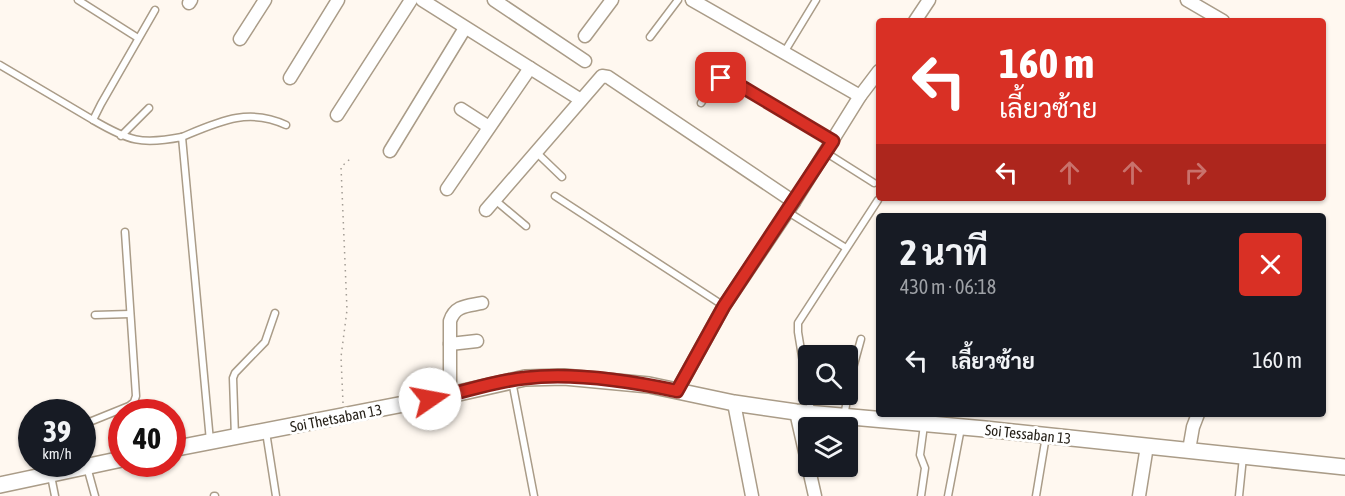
<!DOCTYPE html>
<html lang="th">
<head>
<meta charset="utf-8">
<style>
	body { margin:0; font-family:"Asap Condensed",Sarabun,sans-serif; background:#242831; color:#f1f3f6; height:100vh; display:flex; flex-direction:column; font-size:22px; white-space:nowrap }
	* { box-sizing:border-box; margin:0 }
	p { font-size:20px; color:#9ea1a6 }
	.icon { flex:none; width:33px; height:33px; fill:none; stroke:currentColor; stroke-width:2; stroke-linecap:round; stroke-linejoin:round }
	.map { position:relative; flex:1; overflow:hidden }
	.panel { position:absolute; left:876px; top:213px; width:450px; height:204px; display:flex; flex-direction:column; background:#171b24; border-radius:6px; box-shadow:0 2px 4px #0004 }
	.panel>* { flex:none }
	.guide { position:absolute; left:876px; top:18px; width:450px; height:183px; border-radius:6px; box-shadow:0 2px 4px #0004; background:#d93025; color:#fff; overflow:hidden }
	.tools { position:absolute; left:798px; top:345px; display:grid; gap:12px }
	.tools a { display:grid; place-items:center; width:60px; height:60px; border-radius:6px; background:#171b24; box-shadow:0 2px 4px #0004; font-size:30px }
	.speed { position:absolute; left:18px; top:399px; display:flex; gap:12px; font-size:30px; font-weight:700; text-align:center }
	.speed>* { display:grid; place-content:center; width:78px; height:78px; border-radius:50%; background:#171b24; box-shadow:0 2px 4px #0004; line-height:1 }
	.speed small { font-size:15px; font-weight:400 }
	.speed .limit { border:9px solid #d22; background:#fff; color:#111 }
	.pin { position:absolute; display:grid; place-items:center; width:51px; height:51px; color:#fff; margin:-26px; border-radius:12px; box-shadow:0 3px 9px #0006 }
	.me { position:absolute; width:66px; margin:-33px; rotate:78deg; stroke-linejoin:round; filter:drop-shadow(0 0 4px #0008) }
	.turn { display:flex; align-items:center; gap:21px; height:126px; padding:0 24px; font-size:27px }
	.turn .icon { width:78px; height:78px; stroke-width:2.5 }
	.turn b { display:block; font-size:42px; line-height:51px }
	.lanes { display:flex; align-items:center; height:57px; padding:0 24px; background:#0003; justify-content:center; gap:30px; direction:ltr }
	.lanes .off { opacity:.35 }
	.round { display:grid; place-items:center; flex:none; width:63px; height:63px; border-radius:6px; background:#242831 }
	.overview { display:flex; align-items:center; justify-content:space-between; height:102px; padding:0 24px }
	h1 { font-size:36px; font-weight:700; line-height:45px }
	ul { padding:0; list-style:none }
	li { display:flex; align-items:center; gap:18px; height:90px; padding:0 24px }
	li div { flex:1 }
	li b { display:block; font-size:22px }
	li em { font-style:normal }
	.map>svg:first-child { display:block }
	.lines { fill:none; stroke-linecap:round; stroke-linejoin:round }
	.service-casing { stroke:#aa9c88; stroke-width:9 }
	.minor-casing { stroke:#aa9c88; stroke-width:15 }
	.tertiary-casing { stroke:#aa9c88; stroke-width:18 }
	.path { stroke:#a29c94; stroke-width:1.5; stroke-dasharray:1.5 4.5; stroke-linecap:butt }
	.service { stroke:#fff; stroke-width:6 }
	.minor { stroke:#fff; stroke-width:12 }
	.tertiary { stroke:#fff; stroke-width:15 }
	.route-casing { stroke:#8d1f18; stroke-width:15 }
	.route { stroke:#d93025; stroke-width:10 }
	.labels { text-anchor:middle; dominant-baseline:central; stroke-width:6; stroke-linejoin:round; paint-order:stroke }
	.street-label { font-size:15px; fill:#221d15; stroke:#fff }
</style>
</head>
<body>
<div class="map">
<svg width="1345" height="496" viewBox="0 0 1345 496">
	<rect width="100%" height="100%" fill="#fff8f0"/>
	<g class="lines">
		<!-- service casing -->
		<g class="service-casing">
			<g id="service">
				<path d="M78,0L138,38"/>
				<path d="M155,10L101,104L93,120C129,141 141,145 182,137L210,441"/>
				<path d="M650,37L678,0"/>
				<path d="M785,51L816,0"/>
				<path d="M0,65L93,120"/>
				<path d="M701,103L715,82L721,78L729,79L832,141"/>
				<path d="M121,136L149,108"/>
				<path d="M182,137C218,122 248,107 286,125"/>
				<path d="M536,152L562,177"/>
				<path d="M825,152L874,183"/>
				<path d="M555,196L724,306"/>
				<path d="M495,200L526,226"/>
				<path d="M788,212L846,248"/>
				<path d="M95,315L130,314"/>
				<path d="M512,381L534,496"/>
				<path d="M811,411L798,332V323L878,200"/>
				<path d="M844,416L853,368L861,339"/>
				<path d="M82,425L129,406L134,402L136,396L125,232"/>
				<path d="M266,432L276,496"/>
				<path d="M235,437L233,378L235,373L265,342L275,313"/>
				<path d="M87,467L95,496"/>
				<path d="M51,476L55,496"/>
				<path d="M214,496H215"/>
				<path d="M921,496L925,468L920,455L924,425"/>
				<path d="M948,496L961,428"/>
				<path d="M1036,496L1046,436"/>
				<path d="M1239,496L1243,457"/>
			</g>
		</g>
		<!-- minor casing -->
		<g class="minor-casing">
			<g id="minor">
				<path d="M422,0L581,100"/>
				<path d="M494,0L585,61"/>
				<path d="M692,0L860,96"/>
				<path d="M1187,0L1223,21"/>
				<path d="M189,3L191,0"/>
				<path d="M915,21L929,0"/>
				<path d="M585,36L612,0"/>
				<path d="M240,39L265,0"/>
				<path d="M290,78L338,0"/>
				<path d="M461,109L489,127"/>
				<path d="M337,115L411,0"/>
				<path d="M390,151L465,28"/>
				<path d="M447,189L530,68"/>
				<path d="M486,210L602,76L608,77L794,202"/>
				<path d="M450,344L477,341"/>
				<path d="M677,391L724,306L794,202L860,96L879,71"/>
				<path d="M450,395V321C455,305 468,306 482,303"/>
				<path d="M734,403L752,496"/>
				<path d="M796,412L815,496"/>
				<path d="M1189,450L1193,427L1198,414"/>
				<path d="M1139,496L1147,446"/>
			</g>
		</g>
		<!-- tertiary casing -->
		<g class="tertiary-casing">
			<g id="tertiary">
				<path d="M172,449L450,395L525,378L564,377L649,385L734,403L796,412L985,429L1345,467"/>
				<path d="M0,485L122,459"/>
			</g>
		</g>
		<!-- path -->
		<path class="path" d="M343,403L341,357L347,310L341,167L350,159"/>
		<!-- service -->
		<use href="#service" class="service"/>
		<!-- minor -->
		<use href="#minor" class="minor"/>
		<!-- tertiary -->
		<use href="#tertiary" class="tertiary"/>
	</g>
	<g class="lines">
		<!-- route casing -->
		<g class="route-casing">
			<path id="route" d="M430,399C462,393 493,381 525,378C573,372 630,381 677,391L724,306L833,141L729,79L721,78"/>
		</g>
		<!-- route -->
		<use href="#route" class="route"/>
	</g>
	<g class="labels">
		<!-- street labels -->
		<g class="street-label">
			<text transform="translate(336 418) rotate(-11)">Soi Thetsaban 13</text>
			<text transform="translate(1028 434) rotate(6)">Soi Tessaban 13</text>
		</g>
	</g>
</svg>
<div class="tools">
<a><svg class="icon" aria-label="search" viewBox="0 0 24 24"><circle cx="10" cy="10" r="6"/><path d="M15 15l6 6"/></svg></a>
<a><svg class="icon" aria-label="layers" viewBox="0 0 24 24"><path d="M12 4l9 5-9 5-9-5zM3 14l9 5 9-5"/></svg></a>
</div>
<div class="speed"><div>39<small>km/h</small></div><div class="limit">40</div></div>
<div class="pin" style="left:721px;top:78px;background:#d93025"><svg class="icon" aria-label="arrive" viewBox="0 0 24 24"><path d="M6 21V4h12l-3 4 3 4H6"/></svg></div>
<svg class="me" style="left:430px;top:399px" viewBox="-20 -20 40 40"><circle r="19" fill="#fff"/><path d="M0-13L10 11 0 6-10 11z" fill="#d93025"/></svg>
<div class="guide">
<div class="turn"><svg class="icon" aria-label="left" viewBox="0 0 24 24"><path d="M17 20v-9H6M10 6l-5 5 5 5"/></svg><div><b>160 m</b>เลี้ยวซ้าย</div></div>
<div class="lanes"><svg class="icon" aria-label="left" viewBox="0 0 24 24"><path d="M17 20v-9H6M10 6l-5 5 5 5"/></svg><svg class="icon off" aria-label="ahead" viewBox="0 0 24 24"><path d="M12 20V5M6 11l6-6 6 6"/></svg><svg class="icon off" aria-label="ahead" viewBox="0 0 24 24"><path d="M12 20V5M6 11l6-6 6 6"/></svg><svg class="icon off" aria-label="right" viewBox="0 0 24 24"><path d="M7 20v-9h11M14 6l5 5-5 5"/></svg></div>
</div>
<section class="panel">
<div class="overview"><div><h1>2 นาที</h1><p>430 m · 06:18</p></div><a class="round" style="background:#d93025;color:#fff"><svg class="icon" aria-label="close" viewBox="0 0 24 24"><path d="M6 6l12 12M18 6L6 18"/></svg></a></div>
<ul>
<li><svg class="icon" aria-label="left" viewBox="0 0 24 24"><path d="M17 20v-9H6M10 6l-5 5 5 5"/></svg><div><b>เลี้ยวซ้าย</b></div><em>160 m</em></li>
</ul>
</section>
</div>
</body>
</html>
